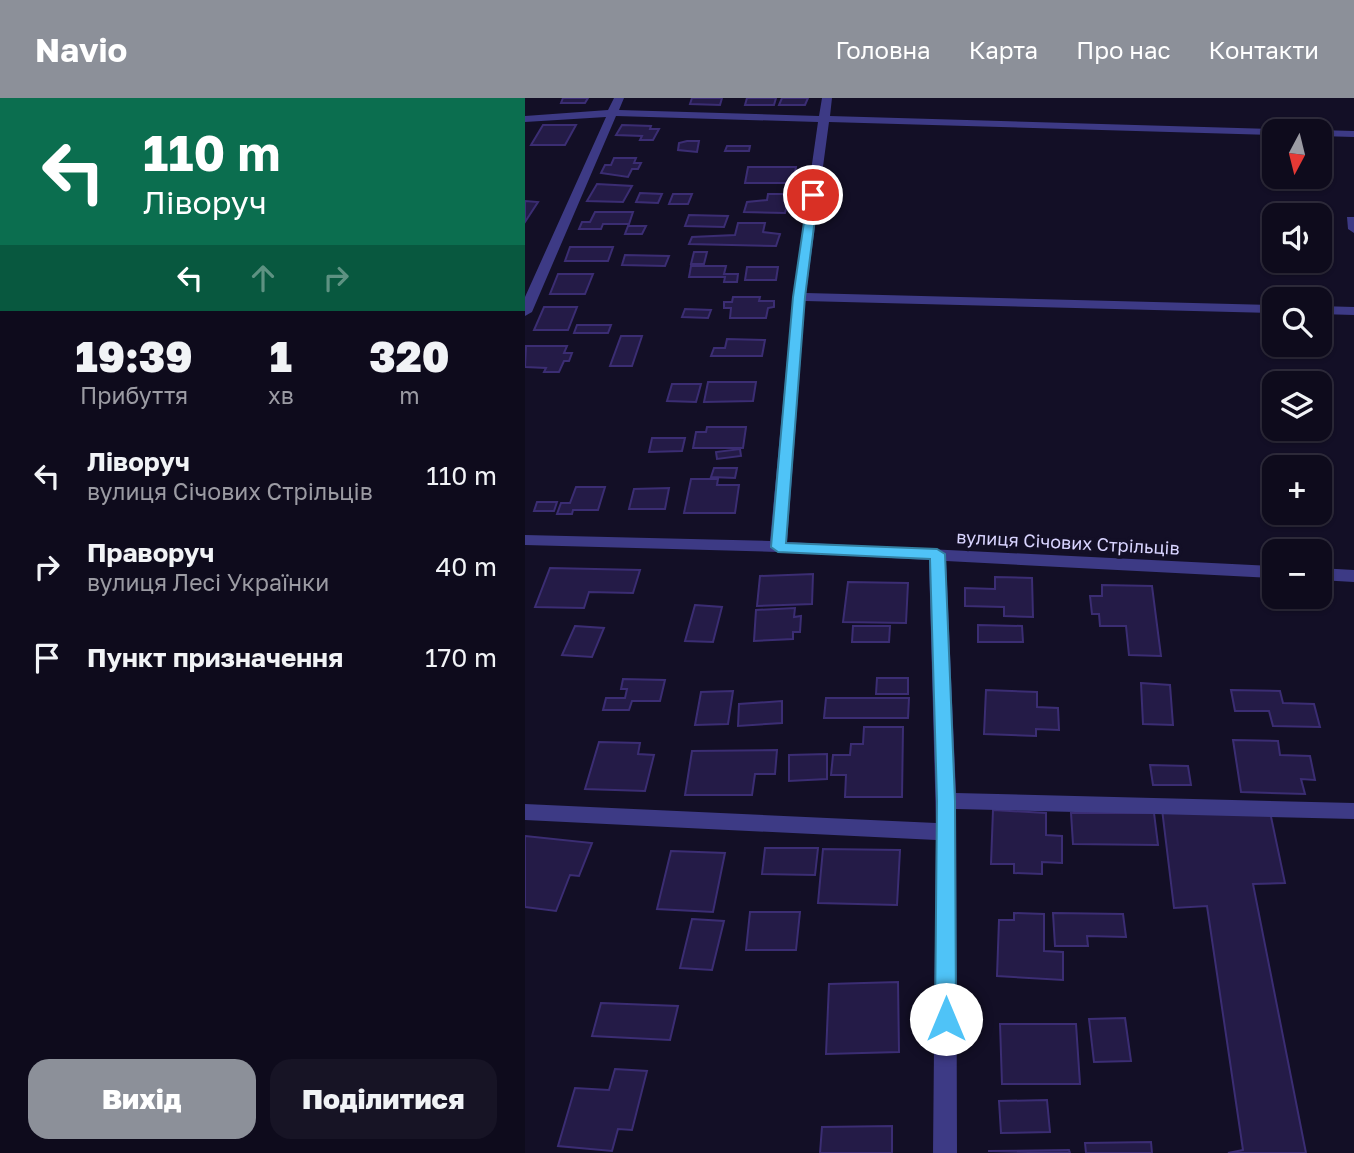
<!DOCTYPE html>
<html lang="uk">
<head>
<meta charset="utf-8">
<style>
	body { margin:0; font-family:"Golos Text",sans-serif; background:#171425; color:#f1f3f6; height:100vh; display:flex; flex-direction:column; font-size:26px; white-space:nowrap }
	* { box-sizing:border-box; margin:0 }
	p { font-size:23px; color:#9b9ba3 }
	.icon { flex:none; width:38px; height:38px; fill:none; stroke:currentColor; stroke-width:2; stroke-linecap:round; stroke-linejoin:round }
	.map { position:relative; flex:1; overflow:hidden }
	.details { display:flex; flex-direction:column; background:#0e0b1c; width:525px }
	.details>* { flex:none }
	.hud { background:#0b6e4f; color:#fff; overflow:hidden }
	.needle { width:46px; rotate:187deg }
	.buttons { position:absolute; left:737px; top:21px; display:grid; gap:14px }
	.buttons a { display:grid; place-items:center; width:70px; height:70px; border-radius:14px; background:#0e0b1c; box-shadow:0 2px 5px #0004,0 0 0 2px #2e2b3b; font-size:35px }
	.pin { position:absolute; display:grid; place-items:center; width:60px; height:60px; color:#fff; margin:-30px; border:4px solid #fff; border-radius:50%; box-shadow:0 2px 7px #0007 }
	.me { position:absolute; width:77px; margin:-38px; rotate:0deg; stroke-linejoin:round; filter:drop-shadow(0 0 5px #0008) }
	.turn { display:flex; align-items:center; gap:24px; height:147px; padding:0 28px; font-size:32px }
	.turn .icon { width:91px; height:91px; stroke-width:2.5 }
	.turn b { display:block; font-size:49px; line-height:60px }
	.lanes { display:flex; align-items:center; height:66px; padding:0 28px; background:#0003; justify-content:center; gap:35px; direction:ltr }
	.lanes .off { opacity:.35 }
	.eta { display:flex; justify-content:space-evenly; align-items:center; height:119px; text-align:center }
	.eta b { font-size:42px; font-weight:800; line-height:49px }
	.action { display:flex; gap:14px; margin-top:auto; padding:14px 28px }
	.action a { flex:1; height:80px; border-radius:21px; background:#8c9099; color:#fff; font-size:28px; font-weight:800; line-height:80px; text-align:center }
	.action a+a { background:#171425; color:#f1f3f6 }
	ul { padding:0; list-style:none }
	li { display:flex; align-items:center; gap:21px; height:91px; padding:0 28px }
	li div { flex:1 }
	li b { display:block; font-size:26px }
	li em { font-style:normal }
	header { display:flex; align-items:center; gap:42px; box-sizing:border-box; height:98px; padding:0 35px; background:#8c9099; color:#fff }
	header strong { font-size:33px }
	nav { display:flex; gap:38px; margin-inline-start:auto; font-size:24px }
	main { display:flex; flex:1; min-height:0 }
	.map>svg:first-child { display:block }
	.building { fill:#241b47; stroke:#3b2d73; stroke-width:2 }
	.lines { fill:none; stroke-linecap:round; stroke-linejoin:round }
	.minor { fill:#3d3a85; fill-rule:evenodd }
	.route { fill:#4fc3f7; stroke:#337fa1; stroke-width:2 }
	.labels { text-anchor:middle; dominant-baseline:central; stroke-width:7; stroke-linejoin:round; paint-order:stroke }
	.street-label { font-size:18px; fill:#d9d4ff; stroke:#130f26 }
</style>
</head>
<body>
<header>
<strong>Navio</strong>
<nav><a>Головна</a><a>Карта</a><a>Про нас</a><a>Контакти</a></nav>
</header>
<main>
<section class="details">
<div class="hud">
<div class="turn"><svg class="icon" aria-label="left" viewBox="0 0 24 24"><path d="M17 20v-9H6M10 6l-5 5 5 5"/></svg><div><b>110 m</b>Ліворуч</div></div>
<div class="lanes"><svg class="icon" aria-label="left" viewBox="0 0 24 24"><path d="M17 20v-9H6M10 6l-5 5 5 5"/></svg><svg class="icon off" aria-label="ahead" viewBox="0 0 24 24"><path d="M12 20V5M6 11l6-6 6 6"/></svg><svg class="icon off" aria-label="right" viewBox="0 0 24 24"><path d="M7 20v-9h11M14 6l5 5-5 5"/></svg></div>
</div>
<div class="eta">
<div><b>19:39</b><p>Прибуття</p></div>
<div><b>1</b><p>хв</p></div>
<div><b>320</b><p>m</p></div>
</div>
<ul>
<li><svg class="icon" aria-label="left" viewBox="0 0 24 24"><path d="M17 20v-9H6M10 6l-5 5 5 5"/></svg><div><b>Ліворуч</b><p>вулиця Січових Стрільців</p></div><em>110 m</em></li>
<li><svg class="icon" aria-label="right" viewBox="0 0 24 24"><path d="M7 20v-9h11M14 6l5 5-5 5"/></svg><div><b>Праворуч</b><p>вулиця Лесі Українки</p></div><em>40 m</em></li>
<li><svg class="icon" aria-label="arrive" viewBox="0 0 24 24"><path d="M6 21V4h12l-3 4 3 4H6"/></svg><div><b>Пункт призначення</b></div><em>170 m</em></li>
</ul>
<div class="action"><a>Вихід</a><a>Поділитися</a></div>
</section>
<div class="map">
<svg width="829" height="1055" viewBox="0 0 829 1055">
	<rect width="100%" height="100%" fill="#130f26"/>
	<!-- building -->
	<g class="building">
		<path d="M38,0H63L60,5H36Z"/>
		<path d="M167,0H197L195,7L165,6Z"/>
		<path d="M222,0H251L249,7H220Z"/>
		<path d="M257,0H283L280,7H254Z"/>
		<path d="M18,27H51L40,47H6Z"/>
		<path d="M97,27L126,28L125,31H134L128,42H115L117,38L91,37Z"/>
		<path d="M162,43H174L172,54L153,52L154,45Z"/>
		<path d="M202,48H225L224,53H200Z"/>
		<path d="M89,60H111L109,65H116L113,71H107L103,79L76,75L80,67H86Z"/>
		<path d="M223,69H271L268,85H220Z"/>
		<path d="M72,86L107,88L98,104L62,103Z"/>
		<path d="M115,95L137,96L133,105L111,104Z"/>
		<path d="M148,96H167L163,106H144Z"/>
		<path d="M243,96H265L260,115L219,114L222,104L242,102Z"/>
		<path d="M0,103L13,104L0,124Z"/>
		<path d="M70,114H108L104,126H78L76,131H54L57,124H65Z"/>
		<path d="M164,117L203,118L199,129L160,128Z"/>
		<path d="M213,125H240L238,134L255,136L251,148L164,146L167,139L210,137Z"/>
		<path d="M103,128H121L117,136H100Z"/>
		<path d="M45,149H88L83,163H40Z"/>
		<path d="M169,154H182L179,166H166Z"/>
		<path d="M100,157L144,158L140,168L97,167Z"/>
		<path d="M166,168H201L199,176H213L212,184H199L200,179H164Z"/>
		<path d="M222,169H253L251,182H220Z"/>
		<path d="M33,176H68L60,196H25Z"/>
		<path d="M208,199H235L234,203H249V209L243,210L241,220H205L206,210H199V204H207Z"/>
		<path d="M19,209H52L43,232H9Z"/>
		<path d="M160,211L186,212L183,220L157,219Z"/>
		<path d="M52,227H86L83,235H49Z"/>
		<path d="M96,238H117L107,268H85Z"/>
		<path d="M202,241L240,242L237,258H186L189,250H200Z"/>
		<path d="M1,248H42L39,255H47L44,263H39L34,274H19L21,270L0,269Z"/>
		<path d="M183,284H231L228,303L179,304Z"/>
		<path d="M147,286H176L171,304L142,303Z"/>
		<path d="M182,329H221L218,350H168L171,334H181Z"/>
		<path d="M127,340H160L157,353L124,354Z"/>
		<path d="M215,351L216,358L192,361L191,354Z"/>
		<path d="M189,370H212L210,380L186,379Z"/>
		<path d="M166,381H193L192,387H214L210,415H159Z"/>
		<path d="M51,389H80L73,412H48L47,416H32L36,405H45Z"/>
		<path d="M144,390L140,411H104L109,391Z"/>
		<path d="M12,404H32L29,413H9Z"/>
		<path d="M25,470L115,472L108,495L64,494L59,510L10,509Z"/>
		<path d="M288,476L287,506L232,508L235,478Z"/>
		<path d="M470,479L507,480L508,519L479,518V509L440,508V490L470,491Z"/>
		<path d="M323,484L383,485L381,525L318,524Z"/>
		<path d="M577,487L627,488L636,558L604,557L601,528H575L574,516H567L565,498H577Z"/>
		<path d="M170,507L197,509L188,544L160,543Z"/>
		<path d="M270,510L269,519L276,518L275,534H268V541L229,543L231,512Z"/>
		<path d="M453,527L497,528L498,544H453Z"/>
		<path d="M50,528L79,530L67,559L37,557Z"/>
		<path d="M328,528H365L364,544H327Z"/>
		<path d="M352,580H383V596H351Z"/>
		<path d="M98,581L140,582L135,603H107L104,612H78L81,600H100L102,591H96Z"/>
		<path d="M616,585L645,587L648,627L618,626Z"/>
		<path d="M461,592L512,594V609L533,610L534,632L511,631V638L459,636Z"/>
		<path d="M706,592L755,593L758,605L789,606L795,629L748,628L744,613H710Z"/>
		<path d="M208,593L203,626L170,627L176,594Z"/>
		<path d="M301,600H384L383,620H299Z"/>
		<path d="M257,603V625L213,628L214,606Z"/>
		<path d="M339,629H378L377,699H320L321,677H306L308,657H325L326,646H338Z"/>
		<path d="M708,642L753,643L755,657L785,658L790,682L776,681L780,696L716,694Z"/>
		<path d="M74,644L115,645L113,656L129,657L120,693L60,691Z"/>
		<path d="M252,652L250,676H230L227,697H160L167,653Z"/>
		<path d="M302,656V681L264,683V657Z"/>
		<path d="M625,667L663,668L666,687H628Z"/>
		<path d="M637,711L745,714L760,785L728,786L781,1055H703L718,1052L682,808L649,810Z"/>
		<path d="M468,712L521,715V737L537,738V765L517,764V776L489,775V766H466Z"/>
		<path d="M546,715H629L633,747L548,746Z"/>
		<path d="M0,738L67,745L54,778L45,777L31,813L0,809Z"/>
		<path d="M240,750H293L290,777L237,776Z"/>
		<path d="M298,751L375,752L372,807L293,805Z"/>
		<path d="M146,753L200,755L188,814L132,811Z"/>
		<path d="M225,814H275L271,852H221Z"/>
		<path d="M489,815L519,816V853L538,854V882L472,878L474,822H489Z"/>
		<path d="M528,815L598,816L601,839L562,838L563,848H530Z"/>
		<path d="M167,821L199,823L187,872L155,870Z"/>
		<path d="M373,884L374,954L301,956L304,886Z"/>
		<path d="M76,905L153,908L145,942L67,938Z"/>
		<path d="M600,920L606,963L569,964L564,921Z"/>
		<path d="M475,926H551L555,986H477Z"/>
		<path d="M90,971L122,973L107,1032L93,1031L87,1053L33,1048L50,990L84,992Z"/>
		<path d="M522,1002L525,1034L476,1035L474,1003Z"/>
		<path d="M367,1028V1055H295L297,1029Z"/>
		<path d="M626,1044L627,1055H561L560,1045Z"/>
		<path d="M544,1052L545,1055L463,1053Z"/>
	</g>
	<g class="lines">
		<!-- minor -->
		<g class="minor">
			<path d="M89,0H99L94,12L294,18L297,0H307L305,18L749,31L754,33H749V37L304,24L281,195L749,207V215L280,203L262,444L749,468V480L421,463L431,695L829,705V721L431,711L432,1055H408L411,742L0,722V706L411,725L404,462L253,454L0,447V437L245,443L268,199L293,24L91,18L7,214L0,218V199L81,19L0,24V18L83,12Z"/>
			<path d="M794,32L829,33V39L794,38V33H790Z"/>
			<path d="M822,119H829V135L823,131Z"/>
			<path d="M794,208L829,209V217L794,216Z"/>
			<path d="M794,470L829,472V484L794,482Z"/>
		</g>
	</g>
	<!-- route -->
	<path class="route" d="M288,94L293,97L280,199L261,445L412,451L420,456L430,703L431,921L428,928L421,931L413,928L410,921L412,703L405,461L253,454L246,449L268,199L283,97Z"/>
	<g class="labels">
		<!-- street labels -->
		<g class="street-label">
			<text transform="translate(543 444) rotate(3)">вулиця Січових Стрільців</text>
		</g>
	</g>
</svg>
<div class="buttons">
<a><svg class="needle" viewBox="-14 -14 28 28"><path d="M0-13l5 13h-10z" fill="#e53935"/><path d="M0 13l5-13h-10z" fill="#9b9ba3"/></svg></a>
<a><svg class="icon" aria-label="sound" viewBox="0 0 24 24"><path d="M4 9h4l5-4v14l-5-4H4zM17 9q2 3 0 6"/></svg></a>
<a><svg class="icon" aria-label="search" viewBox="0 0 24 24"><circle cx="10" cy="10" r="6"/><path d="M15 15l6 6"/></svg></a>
<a><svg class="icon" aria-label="layers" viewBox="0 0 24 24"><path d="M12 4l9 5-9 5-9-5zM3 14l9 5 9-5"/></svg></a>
<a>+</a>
<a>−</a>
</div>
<div class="pin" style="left:288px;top:97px;background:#d93025"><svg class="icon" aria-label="arrive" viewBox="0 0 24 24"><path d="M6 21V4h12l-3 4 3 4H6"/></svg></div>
<svg class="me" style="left:421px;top:921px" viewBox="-20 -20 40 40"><circle r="19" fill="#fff"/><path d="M0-13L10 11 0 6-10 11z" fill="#4fc3f7"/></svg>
</div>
</main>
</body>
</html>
